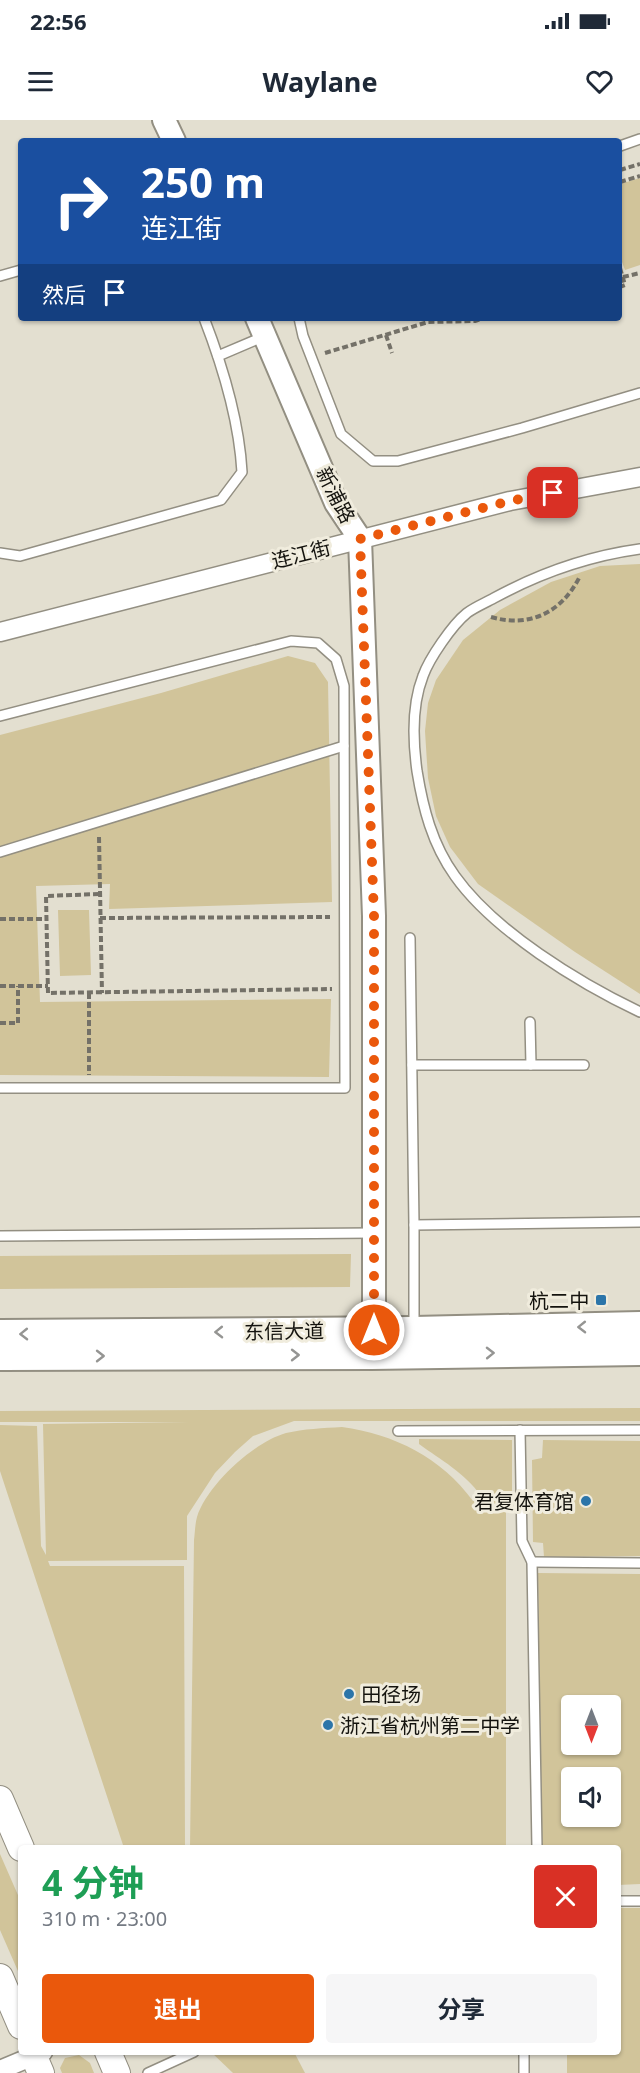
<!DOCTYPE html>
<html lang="zh">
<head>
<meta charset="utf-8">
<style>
	body { margin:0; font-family:"Noto Sans","Noto Sans SC",sans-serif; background:#f6f6f7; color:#1f2937; height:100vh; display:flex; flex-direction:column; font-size:22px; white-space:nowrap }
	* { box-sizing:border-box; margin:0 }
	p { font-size:20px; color:#747a83 }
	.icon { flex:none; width:33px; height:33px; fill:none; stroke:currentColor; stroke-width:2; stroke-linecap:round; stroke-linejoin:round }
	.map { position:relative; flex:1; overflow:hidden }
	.panel { position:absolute; left:18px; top:1725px; width:603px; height:210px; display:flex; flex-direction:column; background:#fff; border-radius:6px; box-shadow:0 2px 4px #0004 }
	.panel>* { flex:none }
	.top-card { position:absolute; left:18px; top:18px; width:604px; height:183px; border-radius:6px; box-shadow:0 2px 4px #0004; background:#1a4fa0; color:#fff; overflow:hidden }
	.needle { width:39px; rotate:180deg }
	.fabs { position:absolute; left:561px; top:1575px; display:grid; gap:12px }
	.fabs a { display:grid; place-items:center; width:60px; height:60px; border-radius:6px; background:#fff; box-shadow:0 2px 4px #0004; font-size:30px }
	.pin { position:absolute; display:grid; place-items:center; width:51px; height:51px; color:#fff; margin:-26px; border-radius:12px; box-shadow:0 3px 9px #0006 }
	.me { position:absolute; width:66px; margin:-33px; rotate:0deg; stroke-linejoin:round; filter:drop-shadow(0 0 4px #0008) }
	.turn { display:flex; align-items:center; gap:21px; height:126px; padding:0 24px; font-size:27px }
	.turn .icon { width:78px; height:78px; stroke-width:2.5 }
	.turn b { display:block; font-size:42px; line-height:51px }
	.then { display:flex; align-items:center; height:57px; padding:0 24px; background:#0003; gap:12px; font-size:22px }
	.round { display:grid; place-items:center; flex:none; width:63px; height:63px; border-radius:6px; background:#f6f6f7 }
	.summary { display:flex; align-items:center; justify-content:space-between; height:102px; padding:0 24px }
	h1 { font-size:36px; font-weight:700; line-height:45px; color:#1e9e55 }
	.cta { display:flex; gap:12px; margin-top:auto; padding:12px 24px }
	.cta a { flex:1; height:69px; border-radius:6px; background:#ea580c; color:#fff; font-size:24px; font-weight:700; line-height:69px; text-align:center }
	.cta a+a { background:#f6f6f7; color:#1f2937 }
	.status { display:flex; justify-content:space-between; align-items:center; height:42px; padding:0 30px; background:#fff; direction:ltr }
	.status svg { height:16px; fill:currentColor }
	header { display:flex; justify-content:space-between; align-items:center; height:78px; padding:0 24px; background:#fff; font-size:27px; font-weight:700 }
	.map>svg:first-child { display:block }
	.green { fill:#d1c49a; fill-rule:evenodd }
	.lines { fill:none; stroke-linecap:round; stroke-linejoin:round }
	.service-casing { stroke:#938f82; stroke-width:12 }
	.minor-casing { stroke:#938f82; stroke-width:21 }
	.tertiary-casing { stroke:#938f82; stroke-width:26 }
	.secondary-casing { stroke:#938f82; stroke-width:28 }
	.primary-casing { stroke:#938f82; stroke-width:32 }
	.path { stroke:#747168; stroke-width:4; stroke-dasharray:6 3; stroke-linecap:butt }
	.service { stroke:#fff; stroke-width:9 }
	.minor { stroke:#fff; stroke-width:18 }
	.tertiary { stroke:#fff; stroke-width:22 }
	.secondary { stroke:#fff; stroke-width:26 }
	.primary { stroke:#fff; stroke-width:28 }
	.oneway { stroke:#959593 }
	.route { stroke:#ea580c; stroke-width:10; stroke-dasharray:0 18 }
	.poi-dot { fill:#2c75a9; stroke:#f0ecdd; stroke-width:2 }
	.labels { text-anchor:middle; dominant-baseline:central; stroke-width:6; stroke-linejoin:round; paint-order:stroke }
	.street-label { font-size:20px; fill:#14130e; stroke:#f0ecdd }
	.poi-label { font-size:20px; fill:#14130e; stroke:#f0ecdd; text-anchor:end }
</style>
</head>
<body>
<div class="status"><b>22:56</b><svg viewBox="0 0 49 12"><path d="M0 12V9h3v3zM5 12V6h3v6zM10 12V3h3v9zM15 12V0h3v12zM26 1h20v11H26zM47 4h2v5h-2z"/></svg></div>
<header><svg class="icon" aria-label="menu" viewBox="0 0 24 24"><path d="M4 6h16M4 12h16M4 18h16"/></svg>Waylane<svg class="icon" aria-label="heart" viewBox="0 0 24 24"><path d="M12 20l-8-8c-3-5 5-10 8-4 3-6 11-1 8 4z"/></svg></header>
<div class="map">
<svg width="640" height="1953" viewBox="0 0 640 1953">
	<rect width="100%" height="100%" fill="#e3dfd0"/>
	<!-- green -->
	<g class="green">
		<path d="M640,58V145L625,150L622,142H620V64Z"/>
		<path d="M640,444V874L575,832L478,764L450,727L436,696L428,658L425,611L428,583L436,560L463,520L500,490L551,462L600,446Z"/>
		<path d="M288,536L315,543L328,562L332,782L109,789L110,764L36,766L40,882L331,879L329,957L0,955V615L161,573Z"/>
		<path d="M58,790H89L91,855L60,856Z"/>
		<path d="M351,1134L350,1167L0,1169V1136Z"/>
		<path d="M640,1288V1301H294L253,1316L235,1332L215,1353L187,1396V1440L48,1441L50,1446H184L185,1728H124L0,1351V1305L37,1306L41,1426L46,1435L43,1304L189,1302H0V1291Z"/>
		<path d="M342,1307C394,1314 442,1338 473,1381L506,1380V1728H190L194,1420C195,1413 195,1404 197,1397C207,1365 254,1322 286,1313C304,1309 323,1308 342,1307Z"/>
		<path d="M419,1319L512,1320V1375L481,1376C465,1353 441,1340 419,1324Z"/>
		<path d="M543,1320L640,1321V1436L544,1437L543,1423L533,1422L532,1340L542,1338Z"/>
		<path d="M538,1453L640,1454V1764L618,1765V1728H542ZM572,1586H610V1624H572ZM572,1658H610V1696H572Z"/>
		<path d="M0,1734L21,1782V1858L0,1810Z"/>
		<path d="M618,1788H640V1953H567V1932H618Z"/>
		<path d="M211,1932H294L305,1953H233Z"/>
		<path d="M79,1935L90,1943L94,1953H62L60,1948L65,1938Z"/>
	</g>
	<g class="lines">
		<!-- service casing -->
		<g class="service-casing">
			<g id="service">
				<path d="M620,26L640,19"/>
				<path d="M0,156L21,150"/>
				<path d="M299,198L303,216L341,314L373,341H398L522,308L640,273"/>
				<path d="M218,236L265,216"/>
				<path d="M640,429C589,436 540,453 494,478C485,483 475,487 467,493C452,505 429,539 423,556C412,584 413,622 417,651C423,688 432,724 455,756C494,811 579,863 640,892"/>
				<path d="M0,433L20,436L221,380L242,352C239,299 223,247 204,198"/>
				<path d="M0,596L291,521L318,523L336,539L344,566L345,968H0"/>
				<path d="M0,732L344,626"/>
				<path d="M410,818L414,1105V1208"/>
				<path d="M530,902L531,945"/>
				<path d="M412,945H584"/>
				<path d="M414,1105L640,1102"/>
				<path d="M0,1116L373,1113"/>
				<path d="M520,1310L522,1421L532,1442L537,1728"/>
				<path d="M398,1311L640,1310"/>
				<path d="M532,1442L640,1443"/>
				<path d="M618,1781H640"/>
				<path d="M148,1953L194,1932"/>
				<path d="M524,1953V1932"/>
			</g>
		</g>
		<!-- minor casing -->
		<g class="minor-casing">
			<g id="minor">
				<path d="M0,512L510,381L640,357"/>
				<path d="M0,1950L43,1932"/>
			</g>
		</g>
		<!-- tertiary casing -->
		<g class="tertiary-casing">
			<g id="tertiary">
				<path d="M164,0L174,21"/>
				<path d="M257,198L336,383L360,419L374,796V1210"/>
			</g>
		</g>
		<!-- secondary casing -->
		<g class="secondary-casing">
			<g id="secondary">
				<path d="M0,1679L21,1728"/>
				<path d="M0,1857L21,1906"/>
				<path d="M32,1932L41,1953"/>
				<path d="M108,1932L117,1953"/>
			</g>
		</g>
		<!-- primary casing -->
		<g class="primary-casing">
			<g id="primary">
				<path d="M0,1214L414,1211L640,1206"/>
				<path d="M0,1236L372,1235L640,1231"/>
			</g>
		</g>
		<!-- path -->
		<g class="path">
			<path d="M620,50L640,44"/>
			<path d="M620,62L640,56"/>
			<path d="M620,148L625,165L620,167"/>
			<path d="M623,157L640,153"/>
			<path d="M386,215L392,233"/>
			<path d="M325,233L428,202L475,201L484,198"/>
			<path d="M491,497C529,508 561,493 579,458"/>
			<path d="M99,717L102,873"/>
			<path d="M99,774L46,776L48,873L332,869"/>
			<path d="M100,798L330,797"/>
			<path d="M0,799H47"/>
			<path d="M0,866H48"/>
			<path d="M89,873V955"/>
			<path d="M0,903H18V866"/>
		</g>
		<!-- service -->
		<use href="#service" class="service"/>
		<!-- minor -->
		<use href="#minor" class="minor"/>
		<!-- tertiary -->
		<use href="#tertiary" class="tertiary"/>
		<!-- secondary -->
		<use href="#secondary" class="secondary"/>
		<!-- primary -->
		<use href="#primary" class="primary"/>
	</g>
	<!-- one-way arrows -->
	<defs><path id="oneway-chevron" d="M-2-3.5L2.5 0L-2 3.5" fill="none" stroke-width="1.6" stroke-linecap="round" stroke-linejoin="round" transform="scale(1.5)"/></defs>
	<g class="oneway">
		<use href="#oneway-chevron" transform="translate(582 1207) rotate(179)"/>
		<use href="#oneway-chevron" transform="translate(219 1212) rotate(179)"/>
		<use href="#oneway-chevron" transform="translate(24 1214) rotate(179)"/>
		<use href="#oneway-chevron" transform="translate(490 1233) rotate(-1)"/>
		<use href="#oneway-chevron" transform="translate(295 1235)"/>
		<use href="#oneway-chevron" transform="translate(100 1236)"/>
	</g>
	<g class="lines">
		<!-- route -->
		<path class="route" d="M374,1210V796L360,419L510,381L553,373"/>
	</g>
	<!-- markers -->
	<g class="poi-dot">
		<rect x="595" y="1174" width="12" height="12" rx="3"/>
		<circle cx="586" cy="1381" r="6"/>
		<circle cx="349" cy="1574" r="6"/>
		<circle cx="328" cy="1605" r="6"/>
	</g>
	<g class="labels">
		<!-- street labels -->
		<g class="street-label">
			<text transform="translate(336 375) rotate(63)">新浦路</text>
			<text transform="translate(301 434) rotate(-14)">连江街</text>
			<text transform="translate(284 1211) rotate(-1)">东信大道</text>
		</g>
		<!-- poi labels -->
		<g class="poi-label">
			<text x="589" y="1180">杭二中</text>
			<text x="574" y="1381">君复体育馆</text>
			<text x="361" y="1574" text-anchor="start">田径场</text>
			<text x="340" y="1605" text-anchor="start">浙江省杭州第二中学</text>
		</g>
	</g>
</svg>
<div class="fabs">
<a><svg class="needle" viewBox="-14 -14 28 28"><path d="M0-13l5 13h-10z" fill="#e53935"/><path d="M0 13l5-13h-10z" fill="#747a83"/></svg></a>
<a><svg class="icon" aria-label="sound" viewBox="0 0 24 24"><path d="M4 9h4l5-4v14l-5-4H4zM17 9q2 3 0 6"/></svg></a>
</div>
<div class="pin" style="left:553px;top:373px;background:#d93025"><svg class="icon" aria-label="arrive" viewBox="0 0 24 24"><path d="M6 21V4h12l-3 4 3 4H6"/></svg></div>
<svg class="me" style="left:374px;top:1210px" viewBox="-20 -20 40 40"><circle r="17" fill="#ea580c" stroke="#fff" stroke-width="3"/><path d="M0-11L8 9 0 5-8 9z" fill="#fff"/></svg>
<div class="top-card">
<div class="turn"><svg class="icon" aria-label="right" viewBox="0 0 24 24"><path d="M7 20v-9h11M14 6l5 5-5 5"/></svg><div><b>250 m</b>连江街</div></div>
<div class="then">然后<svg class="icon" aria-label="arrive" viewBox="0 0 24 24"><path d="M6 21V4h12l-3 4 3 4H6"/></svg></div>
</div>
<section class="panel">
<div class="summary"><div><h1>4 分钟</h1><p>310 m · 23:00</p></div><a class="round" style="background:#d93025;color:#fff"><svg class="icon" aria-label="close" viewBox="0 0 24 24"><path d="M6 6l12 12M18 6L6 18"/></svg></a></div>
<div class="cta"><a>退出</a><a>分享</a></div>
</section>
</div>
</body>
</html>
